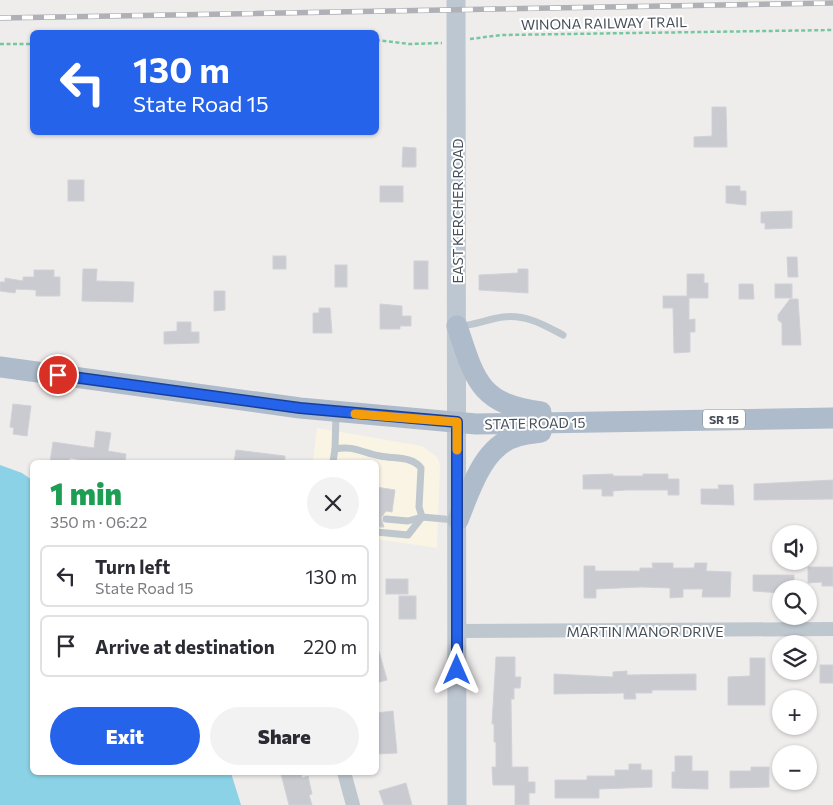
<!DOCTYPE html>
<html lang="en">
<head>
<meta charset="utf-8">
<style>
	body { margin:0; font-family:Commissioner,sans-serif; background:#f2f2f3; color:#2b2b33; height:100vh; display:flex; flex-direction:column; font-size:19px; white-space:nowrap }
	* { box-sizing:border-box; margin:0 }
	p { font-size:16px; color:#7c7c81 }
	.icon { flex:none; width:28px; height:28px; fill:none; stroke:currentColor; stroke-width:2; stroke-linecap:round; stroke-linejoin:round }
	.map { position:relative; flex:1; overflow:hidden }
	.drawer { position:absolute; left:30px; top:460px; width:349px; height:315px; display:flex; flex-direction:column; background:#fff; border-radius:8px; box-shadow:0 1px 4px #0004 }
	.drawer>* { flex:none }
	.guide { position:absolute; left:30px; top:30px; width:349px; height:105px; border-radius:8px; box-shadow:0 1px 4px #0004; background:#2563eb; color:#fff; overflow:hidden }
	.buttons { position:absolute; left:772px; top:525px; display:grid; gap:10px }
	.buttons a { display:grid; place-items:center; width:45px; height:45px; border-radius:50%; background:#fff; box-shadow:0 1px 4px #0004; font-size:25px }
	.pin { position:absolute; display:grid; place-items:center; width:42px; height:42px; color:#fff; margin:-21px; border:2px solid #fff; border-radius:50%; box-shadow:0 1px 5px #0007 }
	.me { position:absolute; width:55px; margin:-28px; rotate:0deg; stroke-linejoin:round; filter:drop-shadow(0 0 4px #0008) }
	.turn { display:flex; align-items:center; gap:18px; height:105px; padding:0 20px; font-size:22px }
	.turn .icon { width:65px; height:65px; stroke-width:2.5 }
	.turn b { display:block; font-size:35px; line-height:42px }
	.round { display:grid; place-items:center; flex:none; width:52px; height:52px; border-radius:26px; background:#f2f2f3 }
	.head { display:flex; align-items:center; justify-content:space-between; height:85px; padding:0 20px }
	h1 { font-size:30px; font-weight:800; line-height:38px; color:#1e9e55 }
	.action { display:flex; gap:10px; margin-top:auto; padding:10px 20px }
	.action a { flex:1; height:58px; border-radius:30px; background:#2563eb; color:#fff; font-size:20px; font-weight:800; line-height:58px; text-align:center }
	.action a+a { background:#f2f2f3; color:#2b2b33 }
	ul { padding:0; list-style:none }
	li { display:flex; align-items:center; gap:15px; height:62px; margin:0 10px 8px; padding:0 10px; border:2px solid #e1e1e2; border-radius:8px }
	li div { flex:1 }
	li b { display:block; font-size:19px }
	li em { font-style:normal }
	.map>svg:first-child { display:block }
	.commercial { fill:#faf4e5 }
	.water { fill:#8bd2e6 }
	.building { fill:#cacbd1; stroke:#d0d2d7 }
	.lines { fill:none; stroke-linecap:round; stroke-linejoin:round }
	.path { stroke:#76c79f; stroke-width:2.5; stroke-dasharray:4 2.5; stroke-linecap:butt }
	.service { stroke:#bec6ce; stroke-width:7 }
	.minor { stroke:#bec6ce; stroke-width:14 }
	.secondary { stroke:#bdc7d2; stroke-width:19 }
	.primary { stroke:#adbbca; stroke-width:21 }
	.rail-casing { stroke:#afb1b6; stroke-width:5.5 }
	.rail { stroke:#fff; stroke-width:4; stroke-dasharray:11; stroke-linecap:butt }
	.route-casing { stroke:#184099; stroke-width:12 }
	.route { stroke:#2563eb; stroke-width:9 }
	.slow { stroke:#f59e0b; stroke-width:9 }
	.labels { text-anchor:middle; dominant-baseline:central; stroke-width:4; stroke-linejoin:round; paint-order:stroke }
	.shield { fill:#fff; stroke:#7e848a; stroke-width:1 }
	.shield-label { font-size:12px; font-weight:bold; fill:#464f58 }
	.street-label { font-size:14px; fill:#464f58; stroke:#fff }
</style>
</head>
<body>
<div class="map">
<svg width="833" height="805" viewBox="0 0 833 805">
	<rect width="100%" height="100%" fill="#efecec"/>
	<!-- commercial -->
	<path class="commercial" d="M317,428L422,446L437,457L440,464L437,548L376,539V462H313Z"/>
	<!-- water -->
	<path class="water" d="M0,465L22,473L32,480V772L231,773L241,805H0Z"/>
	<!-- building -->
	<g class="building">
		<path d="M712,107H726L727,147H694V137L712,136Z"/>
		<path d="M403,147L416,148V167H402Z"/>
		<rect x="68" y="180" width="16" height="21"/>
		<rect x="380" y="186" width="23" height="16"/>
		<path d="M726,186H740V191H746V205L726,203Z"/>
		<path d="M792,211V228L765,229V223H761V212Z"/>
		<rect x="273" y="256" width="13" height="13"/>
		<path d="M787,257H797L798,277H788Z"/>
		<rect x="414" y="261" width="14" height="28"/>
		<rect x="335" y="265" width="12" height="22"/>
		<path d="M83,269H97L96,281L134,282L133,302L82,301Z"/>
		<path d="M518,269H528V293L479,290V275L518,273Z"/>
		<path d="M34,270H54V277H60V296H36V290L16,289L15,293L0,291V282H5V278L23,281V277H34Z"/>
		<path d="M687,274H704V283H708V298H689V320L695,319V332H690V352L674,353L673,308H663V296H687Z"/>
		<path d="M739,284H753L754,299H739Z"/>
		<rect x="775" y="284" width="17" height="14"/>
		<path d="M214,291H225V310L214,311Z"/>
		<path d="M790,299H798L801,345H782V323L778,320V315Z"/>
		<path d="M380,304L402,306V316H411V326H400V329H380Z"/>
		<path d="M319,308H330L332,333H313V313H319Z"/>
		<path d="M177,322H191V332H199V343L164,344V332L177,331Z"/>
		<path d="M13,404L31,406L27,436L13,434L14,428L10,427Z"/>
		<path d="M96,431L111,433L108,451L126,454L125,462H92L70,458L69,462H50L53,442L94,448Z"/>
		<path d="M236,450L285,456V462H234Z"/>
		<path d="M613,474V476H643V474H668V479H679V495H668V490H626L613,491V496H602V489H583V475Z"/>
		<path d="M833,480V499L754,500V484Z"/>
		<path d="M718,485H733L734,505L701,504V489H719Z"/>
		<path d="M376,487L395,490L392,512L386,511L381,518L384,527H376Z"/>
		<path d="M652,563H673V568H694L695,563H707L706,571L731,572L730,597H702L703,589H683V597L670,598V588L641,587L596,589V598H584V566H595V571H640V568H653Z"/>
		<path d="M808,567H833V586H822V582L808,583Z"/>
		<path d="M753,575H794V589H781V593L753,591Z"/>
		<rect x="386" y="579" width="22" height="15"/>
		<rect x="399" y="596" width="17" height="23"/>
		<path d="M379,651L387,680L376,683V652Z"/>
		<path d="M496,657H515V677H521L520,688H514V699H511L512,767H528V782H535V793H529V805H515V785H493L492,767H496V742H494V724H492Z"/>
		<path d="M750,658H765V705H728V677L750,676Z"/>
		<rect x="820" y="665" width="13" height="18"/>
		<path d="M627,671V675L696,674V690H652V693H635L636,699H624V693L554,694V674L613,677V672Z"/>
		<path d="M393,711L397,753L378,754L376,713Z"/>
		<path d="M675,756H692V771H708V789L672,788V772H675Z"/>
		<path d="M629,764H641V770H652V787L599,789V798H555V780H587V776H615V770H629Z"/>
		<path d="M751,767H769V787L730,788V771H751Z"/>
		<path d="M287,772H301L302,778L308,776L312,794L309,795L312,805H289L281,774Z"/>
		<path d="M406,783L412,805H384L379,791Z"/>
	</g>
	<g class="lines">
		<!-- path -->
		<g class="path">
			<path d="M470,39L501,35L833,30"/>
			<path d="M376,40L409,44L442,43"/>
			<path d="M0,44H32"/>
		</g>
		<!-- service -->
		<g class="service">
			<path d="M460,326C475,325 488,319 503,317C526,314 544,325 563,335"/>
			<path d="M335,449L336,415"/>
			<path d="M333,462L335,449C353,445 363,453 380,456C394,459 412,456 421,468L419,507L422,517L408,535L376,532"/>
			<path d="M386,519L408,521L422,517L455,520"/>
		</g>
		<!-- minor -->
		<g class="minor">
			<path d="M457,631L833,629"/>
			<path d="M344,772L353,805"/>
		</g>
		<!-- secondary -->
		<path class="secondary" d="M456,0L457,805"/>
		<!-- primary -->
		<g class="primary">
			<path d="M457,326C475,380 479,404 541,412"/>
			<path d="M0,367L300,408L476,424L833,418"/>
			<path d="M458,520C470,491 483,445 518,436C525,434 533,433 541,432"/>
		</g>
		<!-- rail casing -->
		<g class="rail-casing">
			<path id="rail" d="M0,18L833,3"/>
		</g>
		<!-- rail -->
		<use href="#rail" class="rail"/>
	</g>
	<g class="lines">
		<!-- route casing -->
		<g class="route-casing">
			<path id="route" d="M58,375L300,408L457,422V670"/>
		</g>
		<!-- route -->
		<use href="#route" class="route"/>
		<!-- slow -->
		<path class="slow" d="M355,414L457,422V450"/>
	</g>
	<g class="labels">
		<!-- shield labels -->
		<rect class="shield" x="703" y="409.5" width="42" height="19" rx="4"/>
		<g class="shield-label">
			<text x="724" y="419">SR 15</text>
		</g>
		<!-- street labels -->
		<g class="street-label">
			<text transform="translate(604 23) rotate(-1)">WINONA RAILWAY TRAIL</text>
			<text transform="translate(457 211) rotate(-90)">EAST KERCHER ROAD</text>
			<text transform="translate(535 423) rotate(-1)">STATE ROAD 15</text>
			<text x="645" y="631">MARTIN MANOR DRIVE</text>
		</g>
	</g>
</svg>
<div class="buttons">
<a><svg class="icon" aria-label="sound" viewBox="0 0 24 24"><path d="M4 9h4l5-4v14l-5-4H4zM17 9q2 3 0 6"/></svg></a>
<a><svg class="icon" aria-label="search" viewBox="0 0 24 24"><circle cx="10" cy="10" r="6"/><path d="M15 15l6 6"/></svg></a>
<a><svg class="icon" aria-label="layers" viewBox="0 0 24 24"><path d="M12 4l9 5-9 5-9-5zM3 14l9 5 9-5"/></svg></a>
<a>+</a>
<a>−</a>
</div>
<div class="pin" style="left:58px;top:375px;background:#d93025"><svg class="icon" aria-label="arrive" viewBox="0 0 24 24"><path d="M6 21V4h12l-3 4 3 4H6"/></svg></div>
<svg class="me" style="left:457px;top:670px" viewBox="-20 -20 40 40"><path d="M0-17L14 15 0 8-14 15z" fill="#2563eb" stroke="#fff" stroke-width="4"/></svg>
<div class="guide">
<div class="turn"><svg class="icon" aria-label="left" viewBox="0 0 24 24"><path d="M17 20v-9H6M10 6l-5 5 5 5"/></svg><div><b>130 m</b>State Road 15</div></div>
</div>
<section class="drawer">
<div class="head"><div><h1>1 min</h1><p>350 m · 06:22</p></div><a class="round"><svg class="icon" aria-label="close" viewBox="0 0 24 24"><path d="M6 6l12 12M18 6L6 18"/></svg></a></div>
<ul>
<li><svg class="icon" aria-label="left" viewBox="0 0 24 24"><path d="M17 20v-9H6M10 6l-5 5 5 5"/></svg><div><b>Turn left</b><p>State Road 15</p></div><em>130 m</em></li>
<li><svg class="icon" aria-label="arrive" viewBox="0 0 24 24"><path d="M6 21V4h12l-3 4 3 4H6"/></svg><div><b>Arrive at destination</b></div><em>220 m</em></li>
</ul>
<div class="action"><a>Exit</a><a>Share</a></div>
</section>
</div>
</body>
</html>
